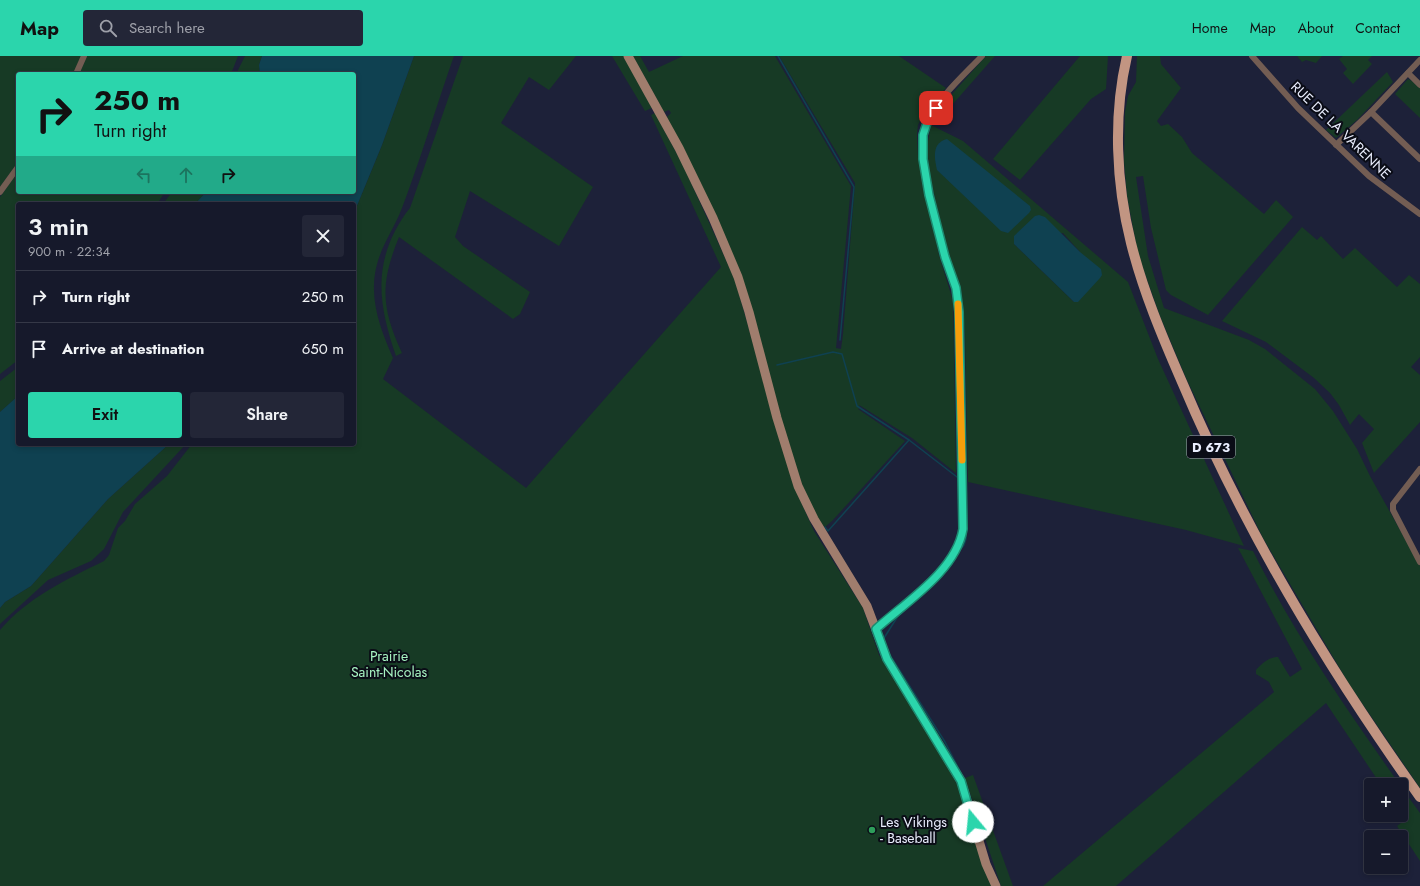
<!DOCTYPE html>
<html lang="en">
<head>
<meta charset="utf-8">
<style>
	body { margin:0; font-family:Jost,sans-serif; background:#232637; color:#f1f3f6; height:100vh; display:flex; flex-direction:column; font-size:15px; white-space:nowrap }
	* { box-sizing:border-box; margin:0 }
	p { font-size:13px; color:#9ea0a9 }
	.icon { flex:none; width:22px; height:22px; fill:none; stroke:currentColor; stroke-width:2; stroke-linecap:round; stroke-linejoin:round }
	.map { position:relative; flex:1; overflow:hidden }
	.drawer { position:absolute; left:16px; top:146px; width:340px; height:244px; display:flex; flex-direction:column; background:#16192b; border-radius:4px; box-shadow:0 2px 6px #0003,0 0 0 1px #353847 }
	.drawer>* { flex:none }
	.guide { position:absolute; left:16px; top:16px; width:340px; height:122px; border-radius:4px; box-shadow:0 2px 6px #0003,0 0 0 1px #353847; background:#2bd5ac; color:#111; overflow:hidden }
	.buttons { position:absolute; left:1364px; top:722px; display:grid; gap:8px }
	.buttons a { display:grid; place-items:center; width:44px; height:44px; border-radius:4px; background:#16192b; box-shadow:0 2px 6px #0003,0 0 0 1px #353847; font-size:20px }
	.pin { position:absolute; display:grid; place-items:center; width:34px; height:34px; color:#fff; margin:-17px; border-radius:8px; box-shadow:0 2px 6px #0006 }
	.me { position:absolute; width:44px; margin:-22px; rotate:343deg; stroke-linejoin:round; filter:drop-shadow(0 0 3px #0008) }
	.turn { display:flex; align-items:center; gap:14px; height:84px; padding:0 12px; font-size:18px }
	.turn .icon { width:52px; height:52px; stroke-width:2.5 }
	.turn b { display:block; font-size:28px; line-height:34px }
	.lanes { display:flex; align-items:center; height:38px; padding:0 12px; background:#0003; justify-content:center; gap:20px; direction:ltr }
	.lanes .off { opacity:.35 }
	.round { display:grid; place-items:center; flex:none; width:42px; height:42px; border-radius:4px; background:#232637 }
	.headline { display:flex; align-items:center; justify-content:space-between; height:68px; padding:0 12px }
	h1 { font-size:24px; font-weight:600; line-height:30px }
	.action { display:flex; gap:8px; margin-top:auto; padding:8px 12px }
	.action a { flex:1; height:46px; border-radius:4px; background:#2bd5ac; color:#111; font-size:16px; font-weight:600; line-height:46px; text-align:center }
	.action a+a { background:#232637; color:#f1f3f6 }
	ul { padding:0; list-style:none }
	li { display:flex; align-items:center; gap:12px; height:52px; padding:0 12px; border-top:1px solid #353847 }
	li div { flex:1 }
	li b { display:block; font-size:15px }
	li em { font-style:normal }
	header { display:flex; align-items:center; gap:24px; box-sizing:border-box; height:56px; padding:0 20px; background:#2bd5ac; color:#111 }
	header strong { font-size:19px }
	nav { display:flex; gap:22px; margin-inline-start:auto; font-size:14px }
	.search { width:280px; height:36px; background:#232637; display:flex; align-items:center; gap:10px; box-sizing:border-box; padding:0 14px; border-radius:4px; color:#9ea0a9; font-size:15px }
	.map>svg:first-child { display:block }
	.green { fill:#173a25; fill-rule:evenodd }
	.water { fill:#0f4151 }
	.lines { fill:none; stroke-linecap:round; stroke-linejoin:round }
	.stream { stroke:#0f4151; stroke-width:1.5 }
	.street { stroke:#735d53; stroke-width:6 }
	.secondary { stroke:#a07d6d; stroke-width:9 }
	.primary { stroke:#c29582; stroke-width:10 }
	.route-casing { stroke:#1c8a70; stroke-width:10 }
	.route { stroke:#2bd5ac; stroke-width:7 }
	.slow { stroke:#f59e0b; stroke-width:7 }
	.leisure-dot { fill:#2e9e5b; stroke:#0a0c16; stroke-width:1.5 }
	.labels { text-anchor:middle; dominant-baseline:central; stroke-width:4; stroke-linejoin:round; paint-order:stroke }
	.shield { fill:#0a0c16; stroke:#a7aab8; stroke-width:1 }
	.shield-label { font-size:13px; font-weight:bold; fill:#eaeefe }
	.street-label { font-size:14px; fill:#eaeefe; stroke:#0a0c16 }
	.park-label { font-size:14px; fill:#a7f4c2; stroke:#0a0c16 }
	.poi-label { font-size:14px; fill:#eaeefe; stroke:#0a0c16; text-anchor:start }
</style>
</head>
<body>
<header>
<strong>Map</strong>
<div class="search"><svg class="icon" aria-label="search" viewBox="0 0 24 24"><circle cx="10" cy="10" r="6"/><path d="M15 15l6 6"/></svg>Search here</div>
<nav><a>Home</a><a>Map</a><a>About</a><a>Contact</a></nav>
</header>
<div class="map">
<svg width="1420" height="830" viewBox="0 0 1420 830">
	<rect width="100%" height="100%" fill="#1d2139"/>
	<!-- green -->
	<g class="green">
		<path d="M0,0H82L73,18H18V106L0,131Z"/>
		<path d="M87,0H238L231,18H79Z"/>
		<path d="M245,0H262L259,9L260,18H236Z"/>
		<path d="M414,0H454C436,51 421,102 402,152C391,180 375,197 374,229C373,254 383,279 393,302L383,323L526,432L721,211L651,59L655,57L683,109L735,224L794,430L814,475L863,552L879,599L940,697L960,734L993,830H0V574C27,542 67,523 104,505L109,499L118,472L125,465L135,448L167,420L192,388H354V157L382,89Z"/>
		<path d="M463,0H576L549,34L529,21L501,67L593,131L559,190L470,135L455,181L463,190L530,236L520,258L513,263L399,181C380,228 381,251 402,297L396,300C381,256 373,218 395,175C400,166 404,159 410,152Z"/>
		<path d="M612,0H624L652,52L645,55Z"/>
		<path d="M633,0H640L649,16L683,0H775L851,130L836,292L841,293L843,278L855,127L779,0H899L946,32L925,55L918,69L917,78L918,102L939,199L953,245L956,417L912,382L859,349L860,352L858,353L905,385L832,465L825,471L820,468L802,429L782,368L753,260L667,61L671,57L669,54L664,56Z"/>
		<path d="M986,0H995L938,65L933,63L944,47Z"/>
		<path d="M1080,0H1108L1106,33L1091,43L1020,124L993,103Z"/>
		<path d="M1137,0H1160L1161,8L1181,32L1157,65L1161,70L1168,68L1182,81L1192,97L1264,158L1276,144L1293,161L1208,259L1171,239L1166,234L1151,172L1143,120L1136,121L1148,200L1164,252L1249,284L1265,293L1315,333L1333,355L1357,393L1370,420L1420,510V732L1349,628L1263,482L1186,322L1160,260L1138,198L1127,140L1124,105L1125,56L1128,40L1136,26Z"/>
		<path d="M1297,0H1322L1316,7L1306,4L1302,6Z"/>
		<path d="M1343,0H1372L1368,4L1372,8L1353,28L1343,17L1347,13L1339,3Z"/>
		<path d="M1387,16L1393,26L1357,64L1336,82L1326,74Z"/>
		<path d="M1408,23L1412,25L1420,32V62L1395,38Z"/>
		<path d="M931,69L963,85L1128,226L1158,303L1244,490L1186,474L968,426L965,278L961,233L946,192L929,115L927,90ZM1063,177L1080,196L1074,246L1014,188Z"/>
		<path d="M18,116V136H165L157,148H18V304L0,318V141Z"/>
		<path d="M172,136H206L195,148H163Z"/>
		<path d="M1302,171L1317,184L1321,180L1343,203L1355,192L1397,231L1409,219L1420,228V301L1411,311L1420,319V366L1374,417L1362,387L1374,373L1359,358L1350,369L1339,349L1330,337L1314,322L1266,286L1222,265Z"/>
		<path d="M18,311V340L0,356V325Z"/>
		<path d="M169,388H186L123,456L104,493L91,505L48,524L0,568V552L5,546L31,530L108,443Z"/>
		<path d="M1238,492L1253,495C1294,578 1347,654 1400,729H1381L1326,647L1116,830H1043L1274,636L1269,626L1256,618V614C1262,607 1269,601 1278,601L1290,621L1302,613Z"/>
		<path d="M973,719L1013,830H1001L965,722Z"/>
		<path d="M1401,731L1420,757V805L1397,770L1405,764L1401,759Z"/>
	</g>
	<!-- water -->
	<g class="water">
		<path d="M262,0H414L382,89L354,157V148H195L206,136H354V18H260L259,9Z"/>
		<path d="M947,83L1030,150L1031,154L1029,157L1008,177L1001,175L937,114C934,101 932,87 947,83Z"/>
		<path d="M1039,159L1045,161L1080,196L1101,213L1102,219L1100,222L1078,246H1074L1070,242L1014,188V180L1035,160Z"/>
		<path d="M18,340V388H169L108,443L31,530L5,546L0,552V356Z"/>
	</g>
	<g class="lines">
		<!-- stream -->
		<g class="stream">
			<path d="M778,0L854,131L840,284"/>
			<path d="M962,261L965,426"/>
			<path d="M777,309L833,296L842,298L857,350L909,384L957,421"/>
			<path d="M825,471L828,475L909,384"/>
			<path d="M954,502L964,489L966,483V430"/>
			<path d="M884,582L898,560L940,521"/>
			<path d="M890,599L945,686L961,717"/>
		</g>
		<!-- street -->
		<g class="street">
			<path d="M1252,0L1298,52L1369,120L1420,158"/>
			<path d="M1408,17L1420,29"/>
			<path d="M76,18L84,0"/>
			<path d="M1371,56L1420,103"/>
			<path d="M1336,89L1371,56L1420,4"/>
			<path d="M0,136L18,111"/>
			<path d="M1420,413L1393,448V454L1420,506"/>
			<path d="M876,573C906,546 956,515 963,473L959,256C958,248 958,239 955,232C944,189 910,107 927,66C937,43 965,18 982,0"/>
		</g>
		<!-- secondary -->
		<path class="secondary" d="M628,0L679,92L713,162L738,221L749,256L777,362L798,430L814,463L867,550L887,603L961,725L986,808L996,830"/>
		<!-- primary -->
		<path class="primary" d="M1127,0C1113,60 1116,127 1131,187C1143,235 1162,280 1182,326C1244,473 1327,611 1420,741"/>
	</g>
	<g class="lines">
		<!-- route casing -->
		<g class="route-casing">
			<path id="route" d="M936,52L928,64L923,79V103L929,139L945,201L956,232L959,256L963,473C956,515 906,546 876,573L887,603L961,725L973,766"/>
		</g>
		<!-- route -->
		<use href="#route" class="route"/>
		<!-- slow -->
		<path class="slow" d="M958,248L962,404"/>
	</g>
	<!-- markers -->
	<circle class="leisure-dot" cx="872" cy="774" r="4"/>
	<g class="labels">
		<!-- shield labels -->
		<rect class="shield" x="1187" y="380" width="48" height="22" rx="3"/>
		<g class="shield-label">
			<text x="1211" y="391">D 673</text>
		</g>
		<!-- street labels -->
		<g class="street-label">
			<text transform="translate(1341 74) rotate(44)">RUE DE LA VARENNE</text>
		</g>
		<!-- park labels -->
		<g class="park-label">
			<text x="389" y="600">Prairie<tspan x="389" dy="16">Saint-Nicolas</tspan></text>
		</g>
		<!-- poi labels -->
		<g class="poi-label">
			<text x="880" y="766">Les Vikings<tspan x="880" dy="16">- Baseball</tspan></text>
		</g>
	</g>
</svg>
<div class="buttons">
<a>+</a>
<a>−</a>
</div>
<div class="pin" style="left:936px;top:52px;background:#d93025"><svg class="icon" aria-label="arrive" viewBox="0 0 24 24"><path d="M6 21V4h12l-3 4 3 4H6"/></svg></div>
<svg class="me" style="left:973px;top:766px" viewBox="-20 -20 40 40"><circle r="19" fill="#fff"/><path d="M0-13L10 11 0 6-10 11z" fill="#2bd5ac"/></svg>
<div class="guide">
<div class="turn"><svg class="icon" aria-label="right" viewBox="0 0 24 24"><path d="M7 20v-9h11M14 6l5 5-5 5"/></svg><div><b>250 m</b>Turn right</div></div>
<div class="lanes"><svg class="icon off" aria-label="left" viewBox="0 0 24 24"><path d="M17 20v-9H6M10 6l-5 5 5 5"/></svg><svg class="icon off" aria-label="ahead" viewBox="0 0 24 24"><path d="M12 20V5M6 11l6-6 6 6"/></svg><svg class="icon" aria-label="right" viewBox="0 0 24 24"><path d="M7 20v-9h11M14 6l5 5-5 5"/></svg></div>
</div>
<section class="drawer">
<div class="headline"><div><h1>3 min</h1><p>900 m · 22:34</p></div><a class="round"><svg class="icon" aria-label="close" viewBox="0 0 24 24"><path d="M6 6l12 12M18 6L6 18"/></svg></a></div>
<ul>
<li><svg class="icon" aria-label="right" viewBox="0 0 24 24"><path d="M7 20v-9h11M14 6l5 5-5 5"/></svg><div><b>Turn right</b></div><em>250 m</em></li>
<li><svg class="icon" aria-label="arrive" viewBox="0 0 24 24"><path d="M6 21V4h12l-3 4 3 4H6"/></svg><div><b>Arrive at destination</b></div><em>650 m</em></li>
</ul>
<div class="action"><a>Exit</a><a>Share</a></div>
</section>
</div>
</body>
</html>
